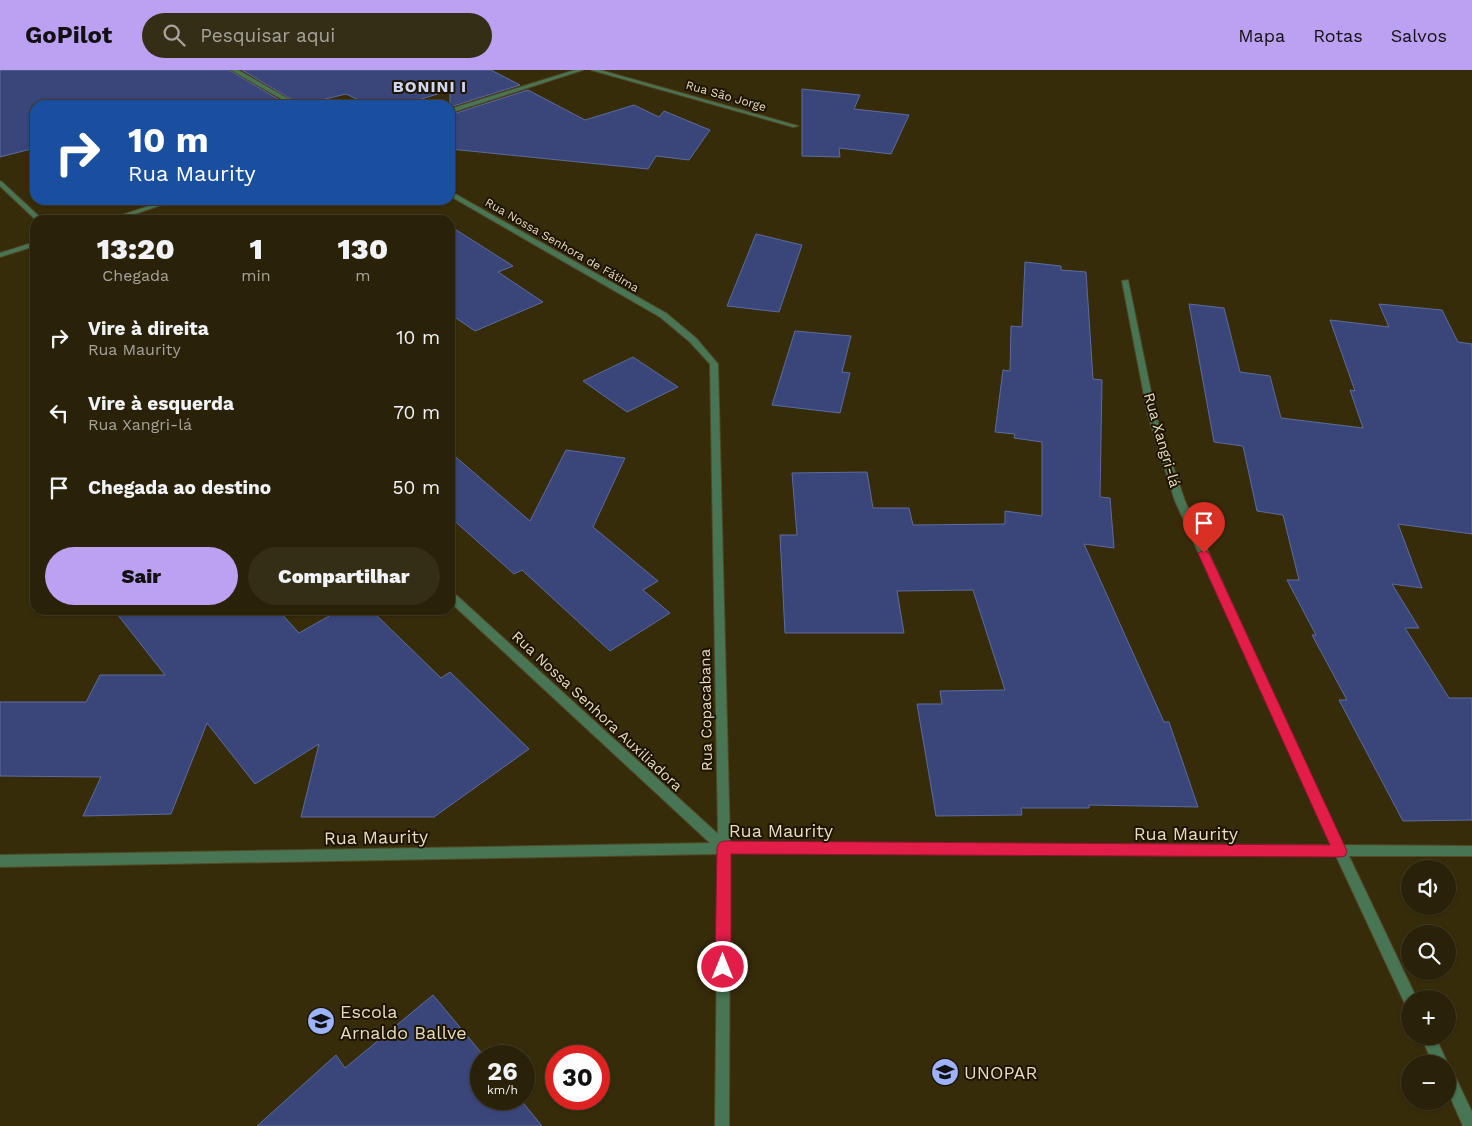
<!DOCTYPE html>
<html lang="pt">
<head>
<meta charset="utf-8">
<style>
	body { margin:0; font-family:"Work Sans",sans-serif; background:#352e16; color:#f1f3f6; height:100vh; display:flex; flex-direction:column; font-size:19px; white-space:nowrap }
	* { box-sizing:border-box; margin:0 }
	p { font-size:16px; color:#a5a39c }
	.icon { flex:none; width:28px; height:28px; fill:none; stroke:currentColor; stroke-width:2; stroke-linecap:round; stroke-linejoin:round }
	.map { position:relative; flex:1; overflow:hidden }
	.panel { position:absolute; left:30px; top:145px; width:425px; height:400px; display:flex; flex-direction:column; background:#292108; border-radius:15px; box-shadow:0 1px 4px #0004,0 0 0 1px #453e29 }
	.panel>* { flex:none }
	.banner { position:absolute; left:30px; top:30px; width:425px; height:105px; border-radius:15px; box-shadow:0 1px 4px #0004,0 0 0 1px #453e29; background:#1a4fa0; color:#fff; overflow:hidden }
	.tools { position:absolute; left:1401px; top:790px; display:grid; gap:10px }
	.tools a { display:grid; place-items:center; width:55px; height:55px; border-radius:50%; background:#292108; box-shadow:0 1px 4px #0004,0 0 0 1px #453e29; font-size:25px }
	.speed { position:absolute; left:470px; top:975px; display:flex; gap:10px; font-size:25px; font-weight:700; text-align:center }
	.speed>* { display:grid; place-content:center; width:65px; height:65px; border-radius:50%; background:#292108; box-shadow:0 1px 4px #0004,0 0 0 1px #453e29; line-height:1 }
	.speed small { font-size:12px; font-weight:400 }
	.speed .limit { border:8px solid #d22; background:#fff; color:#111 }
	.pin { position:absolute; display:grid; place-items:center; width:42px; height:42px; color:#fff; margin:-51px -21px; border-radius:50% 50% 50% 0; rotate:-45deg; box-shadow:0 0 5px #0007 }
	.pin .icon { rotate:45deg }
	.me { position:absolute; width:55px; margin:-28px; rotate:0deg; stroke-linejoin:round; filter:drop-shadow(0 0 4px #0008) }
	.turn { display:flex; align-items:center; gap:18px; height:105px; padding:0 15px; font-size:22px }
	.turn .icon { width:65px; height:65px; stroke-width:2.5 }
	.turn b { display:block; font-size:35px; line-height:42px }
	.eta { display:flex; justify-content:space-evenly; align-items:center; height:85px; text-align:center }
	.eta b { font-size:30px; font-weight:800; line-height:35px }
	.cta { display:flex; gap:10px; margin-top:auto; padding:10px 15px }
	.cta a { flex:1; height:58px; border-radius:30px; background:#bca0f2; color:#111; font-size:20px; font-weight:800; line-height:58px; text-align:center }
	.cta a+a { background:#352e16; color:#f1f3f6 }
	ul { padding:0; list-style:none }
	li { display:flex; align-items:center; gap:15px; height:75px; padding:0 15px }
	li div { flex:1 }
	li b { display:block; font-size:19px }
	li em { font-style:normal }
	header { display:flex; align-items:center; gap:30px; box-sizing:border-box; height:70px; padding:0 25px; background:#bca0f2; color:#111 }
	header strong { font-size:24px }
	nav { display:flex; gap:28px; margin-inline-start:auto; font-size:18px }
	.search { width:350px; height:45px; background:#352e16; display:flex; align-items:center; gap:12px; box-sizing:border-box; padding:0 18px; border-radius:28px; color:#a5a39c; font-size:19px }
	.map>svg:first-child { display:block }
	.building { fill:#3a4679; stroke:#5c6ba1 }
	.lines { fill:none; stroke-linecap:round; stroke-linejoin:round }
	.minor-casing { stroke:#534827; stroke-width:2 }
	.minor { fill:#487553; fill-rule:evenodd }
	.route { fill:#e11d48; stroke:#92132f }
	.labels { text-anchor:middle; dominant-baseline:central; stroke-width:4; stroke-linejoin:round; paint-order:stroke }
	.far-street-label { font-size:12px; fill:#e8ddbe; stroke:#1d1400 }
	.street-label { font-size:15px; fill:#e8ddbe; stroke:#1d1400 }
	.far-district-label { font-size:16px; font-weight:bold; letter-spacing:1px; fill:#ced7f3; stroke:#1d1400 }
	.near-street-label { font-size:18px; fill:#e8ddbe; stroke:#1d1400 }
	.near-poi-label { font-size:18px; fill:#e8ddbe; stroke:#1d1400; text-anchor:start }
</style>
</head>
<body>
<header>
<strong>GoPilot</strong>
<div class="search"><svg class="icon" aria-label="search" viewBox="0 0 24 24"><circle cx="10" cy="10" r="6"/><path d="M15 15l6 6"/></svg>Pesquisar aqui</div>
<nav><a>Mapa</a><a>Rotas</a><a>Salvos</a></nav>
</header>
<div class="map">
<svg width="1472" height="1056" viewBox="0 0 1472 1056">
	<rect width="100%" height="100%" fill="#372c0a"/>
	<!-- building -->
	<g class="building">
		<path d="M0,0H229L288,35H35V78L0,87Z"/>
		<path d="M242,0H491L520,15L450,37V20L403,35H369L346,24L301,35Z"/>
		<path d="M802,19L860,25L854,39L909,45L891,84L839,78L840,87L802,86Z"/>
		<path d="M528,20L585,50L634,35L659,47L664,41L710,60L689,90L656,86L648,99L450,79V45Z"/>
		<path d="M450,156L513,196L498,202L543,232L475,261L450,244Z"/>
		<path d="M756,164L802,175L779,242L727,236Z"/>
		<path d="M1025,192L1061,196V200L1086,202L1093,309L1102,310L1100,427L1110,428L1114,478L1084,474L1164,652H1169L1198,737L1089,735V738H1021L1022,745L936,746L917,634H942L940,621L1005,620L973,520L897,521L904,563H785L780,465H797L792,403L867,402L873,438H909L913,455L1005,454V441L1042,446V372L1014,368L1015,364L995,362L1003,300L1010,301L1011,256L1022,257Z"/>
		<path d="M1189,234L1224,238L1240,302L1270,306L1281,348L1363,358L1350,320L1355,321L1330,250L1389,257L1379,234L1442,240L1458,272L1472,274V464L1398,454L1422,518L1392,514L1419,558H1405L1449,628H1472V750L1403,751L1339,630H1347L1312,565H1316L1287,510H1299L1283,445L1257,441L1243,376L1214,372Z"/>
		<path d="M795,261L851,266L842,302L850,303L840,343L772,335Z"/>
		<path d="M633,287L678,317L627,342L583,311Z"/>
		<path d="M566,380L625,388L593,457L658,511L643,520L670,543L610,581L522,500L514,504L450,447V382L530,451Z"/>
		<path d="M114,540H278L299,563L340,540H371L441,608L450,602L529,679L434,747H301L319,674L255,714L207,653L171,744L83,746L101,707L0,706V632H86L100,605H165Z"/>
		<path d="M433,925L484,986H481V1029H520L542,1056H257L336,985L345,998Z"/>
	</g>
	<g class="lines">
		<!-- minor casing -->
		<g class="minor-casing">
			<g id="minor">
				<path d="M231,0H238L299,35H292Z"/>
				<path d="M575,0H583L450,43V39Z"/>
				<path d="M591,0H600L798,56L793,57Z"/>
				<path d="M0,111L2,112L43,150H36L0,116Z"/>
				<path d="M450,121L666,243L696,268L718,294L730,773L1331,775L1175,431L1148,346L1122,211L1128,210L1156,346L1185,431L1343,775L1472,776V786H1349L1417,929H1410V936L1405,934L1336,786L730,783L729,1056H715L718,784L0,797V785L710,773L450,532V522L454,523L718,764L710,294L690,272L660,247L450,126Z"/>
				<path d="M167,130H176L117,150H107Z"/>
				<path d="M35,172V176L0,187V183Z"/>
				<path d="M1421,966H1435L1448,994V996V994H1433Z"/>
				<path d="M1448,1000L1453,1002L1472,1042V1056H1463L1448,1022Z"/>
			</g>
		</g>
		<!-- minor -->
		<use href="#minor" class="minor"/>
	</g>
	<!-- route -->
	<path class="route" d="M1204,480L1209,483L1347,781L1345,786L1340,787L731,784V897L729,902L723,904L718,902L715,897L717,778L719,773L724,771L1330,775L1198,483Z"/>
	<!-- icons -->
	<defs>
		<g id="school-disc" transform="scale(1.4375)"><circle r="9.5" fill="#9eb3fd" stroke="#1d1400"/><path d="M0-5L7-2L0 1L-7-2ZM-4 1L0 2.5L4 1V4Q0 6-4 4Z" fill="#111"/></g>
		<g id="university-disc" transform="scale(1.4375)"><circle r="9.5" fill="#9eb3fd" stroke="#1d1400"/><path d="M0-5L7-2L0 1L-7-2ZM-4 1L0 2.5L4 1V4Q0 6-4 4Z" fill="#111"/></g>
	</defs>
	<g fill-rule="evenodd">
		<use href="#school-disc" x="321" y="951"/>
		<use href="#university-disc" x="945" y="1002"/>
	</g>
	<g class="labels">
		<!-- far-street labels -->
		<g class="far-street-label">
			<text transform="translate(726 26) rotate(16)">Rua São Jorge</text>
			<text transform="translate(562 175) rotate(30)">Rua Nossa Senhora de Fátima</text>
		</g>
		<!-- street labels -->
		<g class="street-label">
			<text transform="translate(1162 370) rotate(74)">Rua Xangri-lá</text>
			<text transform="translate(706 640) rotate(-91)">Rua Copacabana</text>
			<text transform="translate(597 641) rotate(43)">Rua Nossa Senhora Auxiliadora</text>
		</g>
		<!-- far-district labels -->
		<g class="far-district-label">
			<text x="430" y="16">BONINI I</text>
		</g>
		<!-- near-street labels -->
		<g class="near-street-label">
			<text x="781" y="760">Rua Maurity</text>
			<text x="1186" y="763">Rua Maurity</text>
			<text transform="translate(376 767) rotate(-1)">Rua Maurity</text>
		</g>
		<!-- near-poi labels -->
		<g class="near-poi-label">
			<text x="340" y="941">Escola<tspan x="340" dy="21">Arnaldo Ballve</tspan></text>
			<text x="964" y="1002">UNOPAR</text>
		</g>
	</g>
</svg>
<div class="tools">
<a><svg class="icon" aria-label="sound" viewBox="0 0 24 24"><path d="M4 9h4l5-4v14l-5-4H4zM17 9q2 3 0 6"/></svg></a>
<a><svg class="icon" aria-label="search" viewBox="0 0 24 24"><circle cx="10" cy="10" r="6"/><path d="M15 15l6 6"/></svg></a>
<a>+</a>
<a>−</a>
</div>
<div class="speed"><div>26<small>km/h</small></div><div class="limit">30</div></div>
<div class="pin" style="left:1204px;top:483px;background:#d93025"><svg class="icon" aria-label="arrive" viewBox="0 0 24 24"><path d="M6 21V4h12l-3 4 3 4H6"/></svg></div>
<svg class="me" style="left:723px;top:897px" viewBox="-20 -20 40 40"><circle r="17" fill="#e11d48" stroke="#fff" stroke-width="3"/><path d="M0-11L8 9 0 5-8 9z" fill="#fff"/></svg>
<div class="banner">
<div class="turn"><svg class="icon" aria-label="right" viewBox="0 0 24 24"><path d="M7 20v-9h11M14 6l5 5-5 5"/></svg><div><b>10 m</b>Rua Maurity</div></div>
</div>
<section class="panel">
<div class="eta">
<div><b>13:20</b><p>Chegada</p></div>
<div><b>1</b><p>min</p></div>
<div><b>130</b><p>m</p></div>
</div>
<ul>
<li><svg class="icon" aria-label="right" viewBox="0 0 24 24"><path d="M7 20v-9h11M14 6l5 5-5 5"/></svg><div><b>Vire à direita</b><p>Rua Maurity</p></div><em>10 m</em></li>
<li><svg class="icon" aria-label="left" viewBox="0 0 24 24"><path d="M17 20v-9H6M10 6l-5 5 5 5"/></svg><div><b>Vire à esquerda</b><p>Rua Xangri-lá</p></div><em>70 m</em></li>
<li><svg class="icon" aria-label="arrive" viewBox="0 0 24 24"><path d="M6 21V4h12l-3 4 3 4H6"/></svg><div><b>Chegada ao destino</b></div><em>50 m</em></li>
</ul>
<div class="cta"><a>Sair</a><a>Compartilhar</a></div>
</section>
</div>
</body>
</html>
